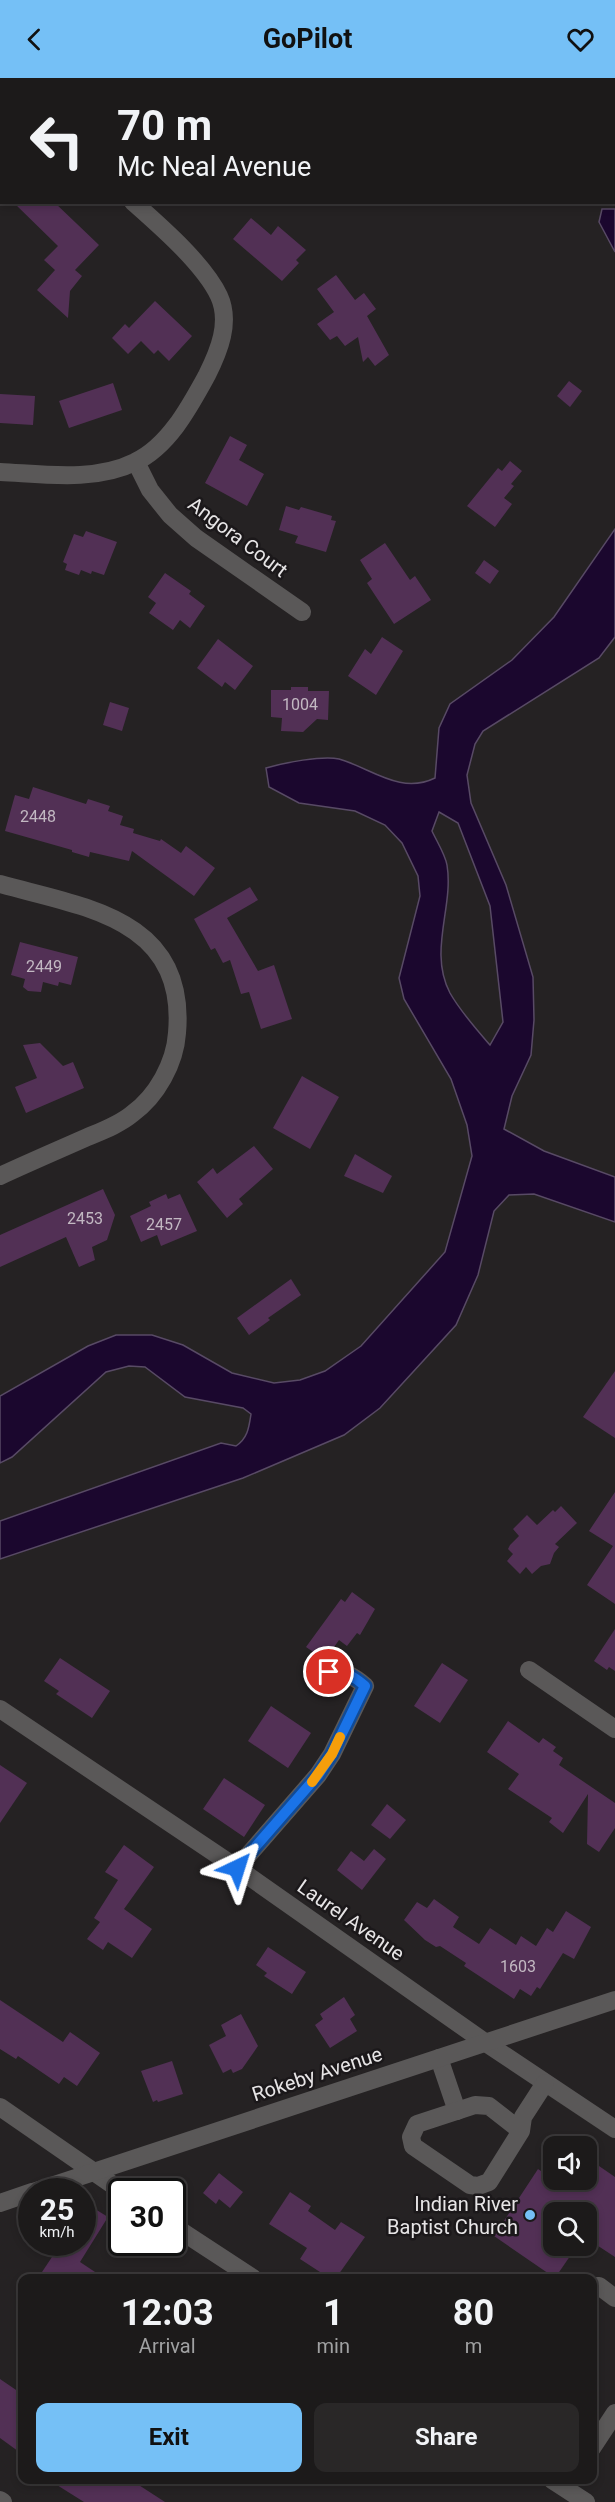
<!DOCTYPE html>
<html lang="en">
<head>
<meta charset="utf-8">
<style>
	body { margin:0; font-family:Roboto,sans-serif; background:#292727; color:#f1f3f6; height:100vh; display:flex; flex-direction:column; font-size:22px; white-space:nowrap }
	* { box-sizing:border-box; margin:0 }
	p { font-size:20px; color:#a0a1a2 }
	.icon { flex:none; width:33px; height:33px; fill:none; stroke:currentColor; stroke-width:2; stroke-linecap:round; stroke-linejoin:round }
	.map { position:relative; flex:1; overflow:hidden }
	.sheet { position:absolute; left:18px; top:2196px; width:579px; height:210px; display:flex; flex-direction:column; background:#1c1a1a; border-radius:12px; box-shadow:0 3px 9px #0003,0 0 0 2px #3a3839 }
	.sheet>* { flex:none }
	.hud { position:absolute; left:0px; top:0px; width:615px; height:126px; box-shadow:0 3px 9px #0003,0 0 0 2px #3a3839; background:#1c1a1a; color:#f1f3f6; overflow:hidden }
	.controls { position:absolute; left:543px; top:2058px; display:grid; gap:12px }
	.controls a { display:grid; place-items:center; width:54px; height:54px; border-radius:12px; background:#1c1a1a; box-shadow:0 3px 9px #0003,0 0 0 2px #3a3839; font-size:30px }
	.speed { position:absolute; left:18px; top:2100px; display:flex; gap:12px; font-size:30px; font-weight:700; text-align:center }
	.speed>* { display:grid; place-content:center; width:78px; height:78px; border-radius:50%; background:#1c1a1a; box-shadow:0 3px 9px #0003,0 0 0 2px #3a3839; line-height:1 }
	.speed small { font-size:15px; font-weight:400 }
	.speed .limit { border:3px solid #111; border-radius:9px; background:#fff; color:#111 }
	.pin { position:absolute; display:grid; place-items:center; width:51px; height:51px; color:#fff; margin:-26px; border:3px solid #fff; border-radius:50%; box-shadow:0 2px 6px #0007 }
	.me { position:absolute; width:66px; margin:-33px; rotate:41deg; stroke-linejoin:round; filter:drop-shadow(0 0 4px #0008) }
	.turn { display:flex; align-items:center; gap:21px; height:126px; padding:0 18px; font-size:27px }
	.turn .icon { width:78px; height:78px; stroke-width:2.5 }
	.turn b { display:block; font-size:42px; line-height:51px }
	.eta { display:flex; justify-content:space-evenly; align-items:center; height:102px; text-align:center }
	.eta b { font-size:36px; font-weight:700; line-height:42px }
	.button { display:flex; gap:12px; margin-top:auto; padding:12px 18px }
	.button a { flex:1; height:69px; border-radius:12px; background:#75c0f6; color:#111; font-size:24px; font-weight:700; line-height:69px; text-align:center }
	.button a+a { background:#292727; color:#f1f3f6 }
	header { display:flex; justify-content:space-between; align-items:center; height:78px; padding:0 18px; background:#75c0f6; color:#111; font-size:27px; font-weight:700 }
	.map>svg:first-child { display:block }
	.water { fill:#1b072e; stroke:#584a65; stroke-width:1.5; fill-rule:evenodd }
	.building { fill:#523055 }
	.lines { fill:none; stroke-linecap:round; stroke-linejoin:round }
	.minor { stroke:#5a5858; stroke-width:18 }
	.route-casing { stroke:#114b97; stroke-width:15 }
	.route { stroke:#1a73e8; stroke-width:10 }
	.slow { stroke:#f59e0b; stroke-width:10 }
	.poi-dot { fill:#75c0f6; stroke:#1b181a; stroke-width:2 }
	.labels { text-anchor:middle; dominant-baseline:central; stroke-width:5; stroke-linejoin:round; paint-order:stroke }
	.number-label { font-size:16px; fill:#c2b8c2 }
	.street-label { font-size:20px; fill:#e7e5e6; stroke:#1b181a }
	.poi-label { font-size:20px; fill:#e7e5e6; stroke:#1b181a; text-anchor:end }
</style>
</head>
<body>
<header><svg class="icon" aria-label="back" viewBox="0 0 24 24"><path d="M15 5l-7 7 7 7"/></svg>GoPilot<svg class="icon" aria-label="heart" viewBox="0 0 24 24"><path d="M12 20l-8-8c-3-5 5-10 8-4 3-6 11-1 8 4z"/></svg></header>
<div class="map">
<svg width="615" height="2424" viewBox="0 0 615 2424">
	<rect width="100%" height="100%" fill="#252223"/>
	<!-- water -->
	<g class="water">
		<path d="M602,131H615V174L599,144Z"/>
		<path d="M615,451V559L599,580L483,653L475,666L467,697L471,725L506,807L533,899L534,942L531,977L512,1018L504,1051L544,1073L615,1099V1144L534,1116L509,1117L494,1133L478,1197L456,1247L380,1330L344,1357L243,1400L0,1481V1443L221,1365L236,1368C248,1360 249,1349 251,1336L243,1330L185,1319L145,1289L129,1288L106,1294L12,1379L0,1385V1318L88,1268L116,1257H152L183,1267L232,1295L274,1305L300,1302L325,1293L361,1268L445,1174L472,1078L467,1047L451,1001L404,921L399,900L420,818L418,798L402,765L385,747L355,733L299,725L269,709L266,690C283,685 323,677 339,681C371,690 400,717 435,700L439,650L450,626L512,582L554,539ZM439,734L458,745L490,828L503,944L490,967C477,952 460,933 450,915C428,873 454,829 447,787C445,776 437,764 432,753Z"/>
	</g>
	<!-- building -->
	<g class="building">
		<path d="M13,124H54L99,167L75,192L82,198L70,213L68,240L37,212L55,192L44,182L58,168Z"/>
		<path d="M251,140L271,157L278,148L306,172L296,182L299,185L282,203L233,161Z"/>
		<path d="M336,197L355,222L364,215L376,231L367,238L389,277L375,288L368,279L363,284L358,259L345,268L337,258L330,262L317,246L334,234L317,211Z"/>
		<path d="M155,223L192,258L169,283L158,272L154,276L141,263L128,276L112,260L125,246L129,250Z"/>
		<path d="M569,303L582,313L570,329L557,318Z"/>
		<path d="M113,305L122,332L69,350L59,323Z"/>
		<path d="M0,316L35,318L33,347L0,345Z"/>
		<path d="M230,358L247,367L239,382L264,396L247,428L205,405Z"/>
		<path d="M510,383L522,393L511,406L514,408L504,420L512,426L495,449L467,428L498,390L502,393Z"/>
		<path d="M286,428L299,432L301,429L332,438L331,442L336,443L326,474L295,465L298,458L279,452Z"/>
		<path d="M86,453L117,464L104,497L92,493L91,496L81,492L79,497L65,492L67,486L63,484L74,456L83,459Z"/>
		<path d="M385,465L410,502L415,498L431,522L394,546L367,505L372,501L360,482Z"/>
		<path d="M484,482L499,493L490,506L475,495Z"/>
		<path d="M165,495L191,513L189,516L205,528L190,550L180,542L173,552L149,535L156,525L148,519Z"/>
		<path d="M382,559L403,573L376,617L348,598L365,571L371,576Z"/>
		<path d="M218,561L253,588L235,612L225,604L222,609L197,590Z"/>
		<path d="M291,609H308V613H329L328,642L317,641L303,654L281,653L282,640L271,639V612H291Z"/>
		<path d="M110,624L129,630L122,653L103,647Z"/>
		<path d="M33,709L86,726L88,721L110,728L108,733L123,738L120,747L134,751L133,755L160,763L161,761L181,775L186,768L215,790L194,818L132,773L129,783L90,774L89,779L72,774V772L5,753L15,717L29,721Z"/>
		<path d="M250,809L258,822L227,840L258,893L274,887L292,941L261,951L249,914L241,916L230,882L223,885L215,870L211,872L194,841Z"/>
		<path d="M20,864L78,879L71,907L59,904L58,908L43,904L41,914L28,913L23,909L25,901L11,897Z"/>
		<path d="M40,965L63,988L73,984L84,1010L26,1035L15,1009L37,1000L23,967Z"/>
		<path d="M302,998L339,1019L310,1071L273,1050Z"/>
		<path d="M254,1068L273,1091L239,1121L243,1126L227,1140L197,1104L213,1090L217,1096Z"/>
		<path d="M355,1076L392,1098L383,1115L344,1098Z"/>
		<path d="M103,1111L115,1137L107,1162L92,1169L95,1182L79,1189L66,1159L0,1189V1157Z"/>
		<path d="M166,1116L168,1121L180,1116L197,1153L161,1168L157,1157L141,1164L130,1138L151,1128L149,1124Z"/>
		<path d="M291,1201L301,1217L268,1240L270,1242L249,1257L237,1240Z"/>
		<path d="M615,1293V1360L583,1339Z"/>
		<path d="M615,1414V1526L587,1507L613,1468L589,1453Z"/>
		<path d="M561,1428L577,1445L555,1466L559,1469L554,1475L550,1486L541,1488L532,1496L526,1489L520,1496L507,1483L513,1476L508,1471L510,1467L519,1458L513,1451L527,1437L537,1447L553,1432L555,1434Z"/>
		<path d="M352,1514L375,1531L360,1557L357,1555L347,1568L339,1562L325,1582L306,1569L341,1521L345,1524Z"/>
		<path d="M615,1551V1593L609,1589L607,1592L594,1583Z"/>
		<path d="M60,1580L110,1613L92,1640L56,1616L59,1613L44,1603Z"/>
		<path d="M442,1585L468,1602L440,1645L414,1628Z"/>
		<path d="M271,1628L311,1655L288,1690L248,1663Z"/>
		<path d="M508,1643L539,1665L543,1660L556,1669L553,1673L563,1680L559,1687L615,1725V1750L599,1774L587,1766L588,1716L563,1755L549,1744L552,1740L508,1711L519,1696L487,1674Z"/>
		<path d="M0,1687L27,1705L0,1745Z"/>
		<path d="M224,1700L265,1727L244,1759L203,1731Z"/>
		<path d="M387,1726L406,1742L390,1761L371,1747Z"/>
		<path d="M124,1767L154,1789L124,1831L152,1851L132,1880L108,1864L103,1872L87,1861L100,1844L94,1840L118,1802L105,1794Z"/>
		<path d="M374,1771L386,1781L362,1812L337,1792L351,1773L364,1783Z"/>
		<path d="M434,1821L459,1839L453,1849L479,1866L490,1850L516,1867L521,1858L536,1868L547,1850L553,1854L566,1833L591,1849L574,1881L563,1875L540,1911L537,1909L531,1918L520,1911L514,1921L464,1888L466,1885L440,1868L436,1869L425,1862L404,1842L417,1824L427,1830Z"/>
		<path d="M268,1869L306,1894L292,1916L264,1898L267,1895L256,1887Z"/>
		<path d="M344,1919L355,1937L350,1941L357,1953L330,1970L315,1947L323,1941L320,1936Z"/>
		<path d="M0,1922L63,1964L70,1954L100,1975L77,2008L64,1999L59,2006L18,1978L16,1981L0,1971Z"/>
		<path d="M241,1936L258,1968L242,1991L233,1995L231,1991L223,1995L209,1967L226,1958L221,1947Z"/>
		<path d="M172,1983L183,2016L158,2024L157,2022L153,2024L141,1993Z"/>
		<path d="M586,2079L615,2099V2179L586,2160V2134H554V2168H577L555,2200L494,2158L538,2091L554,2102H586Z"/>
		<path d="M219,2095L243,2114L230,2130L219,2121L216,2126L203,2115Z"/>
		<path d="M290,2114L311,2128L308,2133L335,2152L341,2144L365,2159L336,2200H315L320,2194L300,2181L307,2170L269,2146Z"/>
		<path d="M82,2123L108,2139L80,2184L104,2200H38L62,2164H82Z"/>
		<path d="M0,2301L22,2316V2376L0,2360Z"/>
		<path d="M49,2402H131L165,2424H84Z"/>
	</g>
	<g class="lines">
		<!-- minor -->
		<g class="minor">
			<path d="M0,6L2,7"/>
			<path d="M136,384L150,412L170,437L196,460L302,534"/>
			<path d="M0,394C43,396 95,404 135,384C169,368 190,328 207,297C219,273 231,244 219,218C204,186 160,148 133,124"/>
			<path d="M0,806C83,829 187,840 177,955C175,985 157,1018 132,1036C119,1047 99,1054 83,1061C56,1073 28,1085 0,1098"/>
			<path d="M529,1592L615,1651"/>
			<path d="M0,1631L237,1790L486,1965L615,2051"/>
			<path d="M237,1790L318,1697L332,1676L365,1608C355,1599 343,1591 329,1595"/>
			<path d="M439,1980L457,2033"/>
			<path d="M0,2029L123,2114"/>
			<path d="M521,2053L489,2028L475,2027L417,2046L411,2059L413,2068L470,2107L478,2108L489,2104L521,2053L523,2039L545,2005"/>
			<path d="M33,2114L615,1922"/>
			<path d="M0,2125L32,2114"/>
			<path d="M172,2147L253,2200"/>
			<path d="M592,2209L599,2208L615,2220"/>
			<path d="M592,2370L615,2335"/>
			<path d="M552,2402L586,2424"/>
			<path d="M0,2422L3,2424"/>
		</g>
	</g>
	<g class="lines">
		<!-- route casing -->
		<g class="route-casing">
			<path id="route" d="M237,1790L318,1697L332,1676L365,1608C355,1599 343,1591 329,1594"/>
		</g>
		<!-- route -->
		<use href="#route" class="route"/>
		<!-- slow -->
		<path class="slow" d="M312,1704L332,1676L340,1659"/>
	</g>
	<!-- markers -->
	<circle class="poi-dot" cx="530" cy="2137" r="6"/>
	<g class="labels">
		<!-- number labels -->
		<g class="number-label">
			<text x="300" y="626">1004</text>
			<text x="38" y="738">2448</text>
			<text x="44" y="888">2449</text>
			<text x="85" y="1140">2453</text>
			<text x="164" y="1146">2457</text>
			<text x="518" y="1888">1603</text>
		</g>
		<!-- street labels -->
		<g class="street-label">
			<text transform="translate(238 459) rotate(37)">Angora Court</text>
			<text transform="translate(351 1842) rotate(35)">Laurel Avenue</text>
			<text transform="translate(317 1996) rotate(-18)">Rokeby Avenue</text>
		</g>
		<!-- poi labels -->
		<g class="poi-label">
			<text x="518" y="2126">Indian River<tspan x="518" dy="23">Baptist Church</tspan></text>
		</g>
	</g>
</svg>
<div class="controls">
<a><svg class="icon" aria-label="sound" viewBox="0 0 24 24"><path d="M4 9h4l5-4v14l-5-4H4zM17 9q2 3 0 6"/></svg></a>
<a><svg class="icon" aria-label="search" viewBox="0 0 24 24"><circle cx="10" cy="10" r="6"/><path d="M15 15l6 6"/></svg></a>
</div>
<div class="speed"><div>25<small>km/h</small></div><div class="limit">30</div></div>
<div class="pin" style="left:329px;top:1594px;background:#d93025"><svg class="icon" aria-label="arrive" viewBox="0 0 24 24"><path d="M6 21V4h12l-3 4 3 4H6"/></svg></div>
<svg class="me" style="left:237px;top:1790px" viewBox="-20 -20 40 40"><path d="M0-17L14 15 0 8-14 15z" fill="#1a73e8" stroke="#fff" stroke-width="4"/></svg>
<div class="hud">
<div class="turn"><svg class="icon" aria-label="left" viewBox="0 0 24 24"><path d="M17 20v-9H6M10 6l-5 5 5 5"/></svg><div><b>70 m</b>Mc Neal Avenue</div></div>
</div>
<section class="sheet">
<div class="eta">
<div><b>12:03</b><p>Arrival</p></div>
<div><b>1</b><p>min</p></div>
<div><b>80</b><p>m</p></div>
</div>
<div class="button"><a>Exit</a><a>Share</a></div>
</section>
</div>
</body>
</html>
